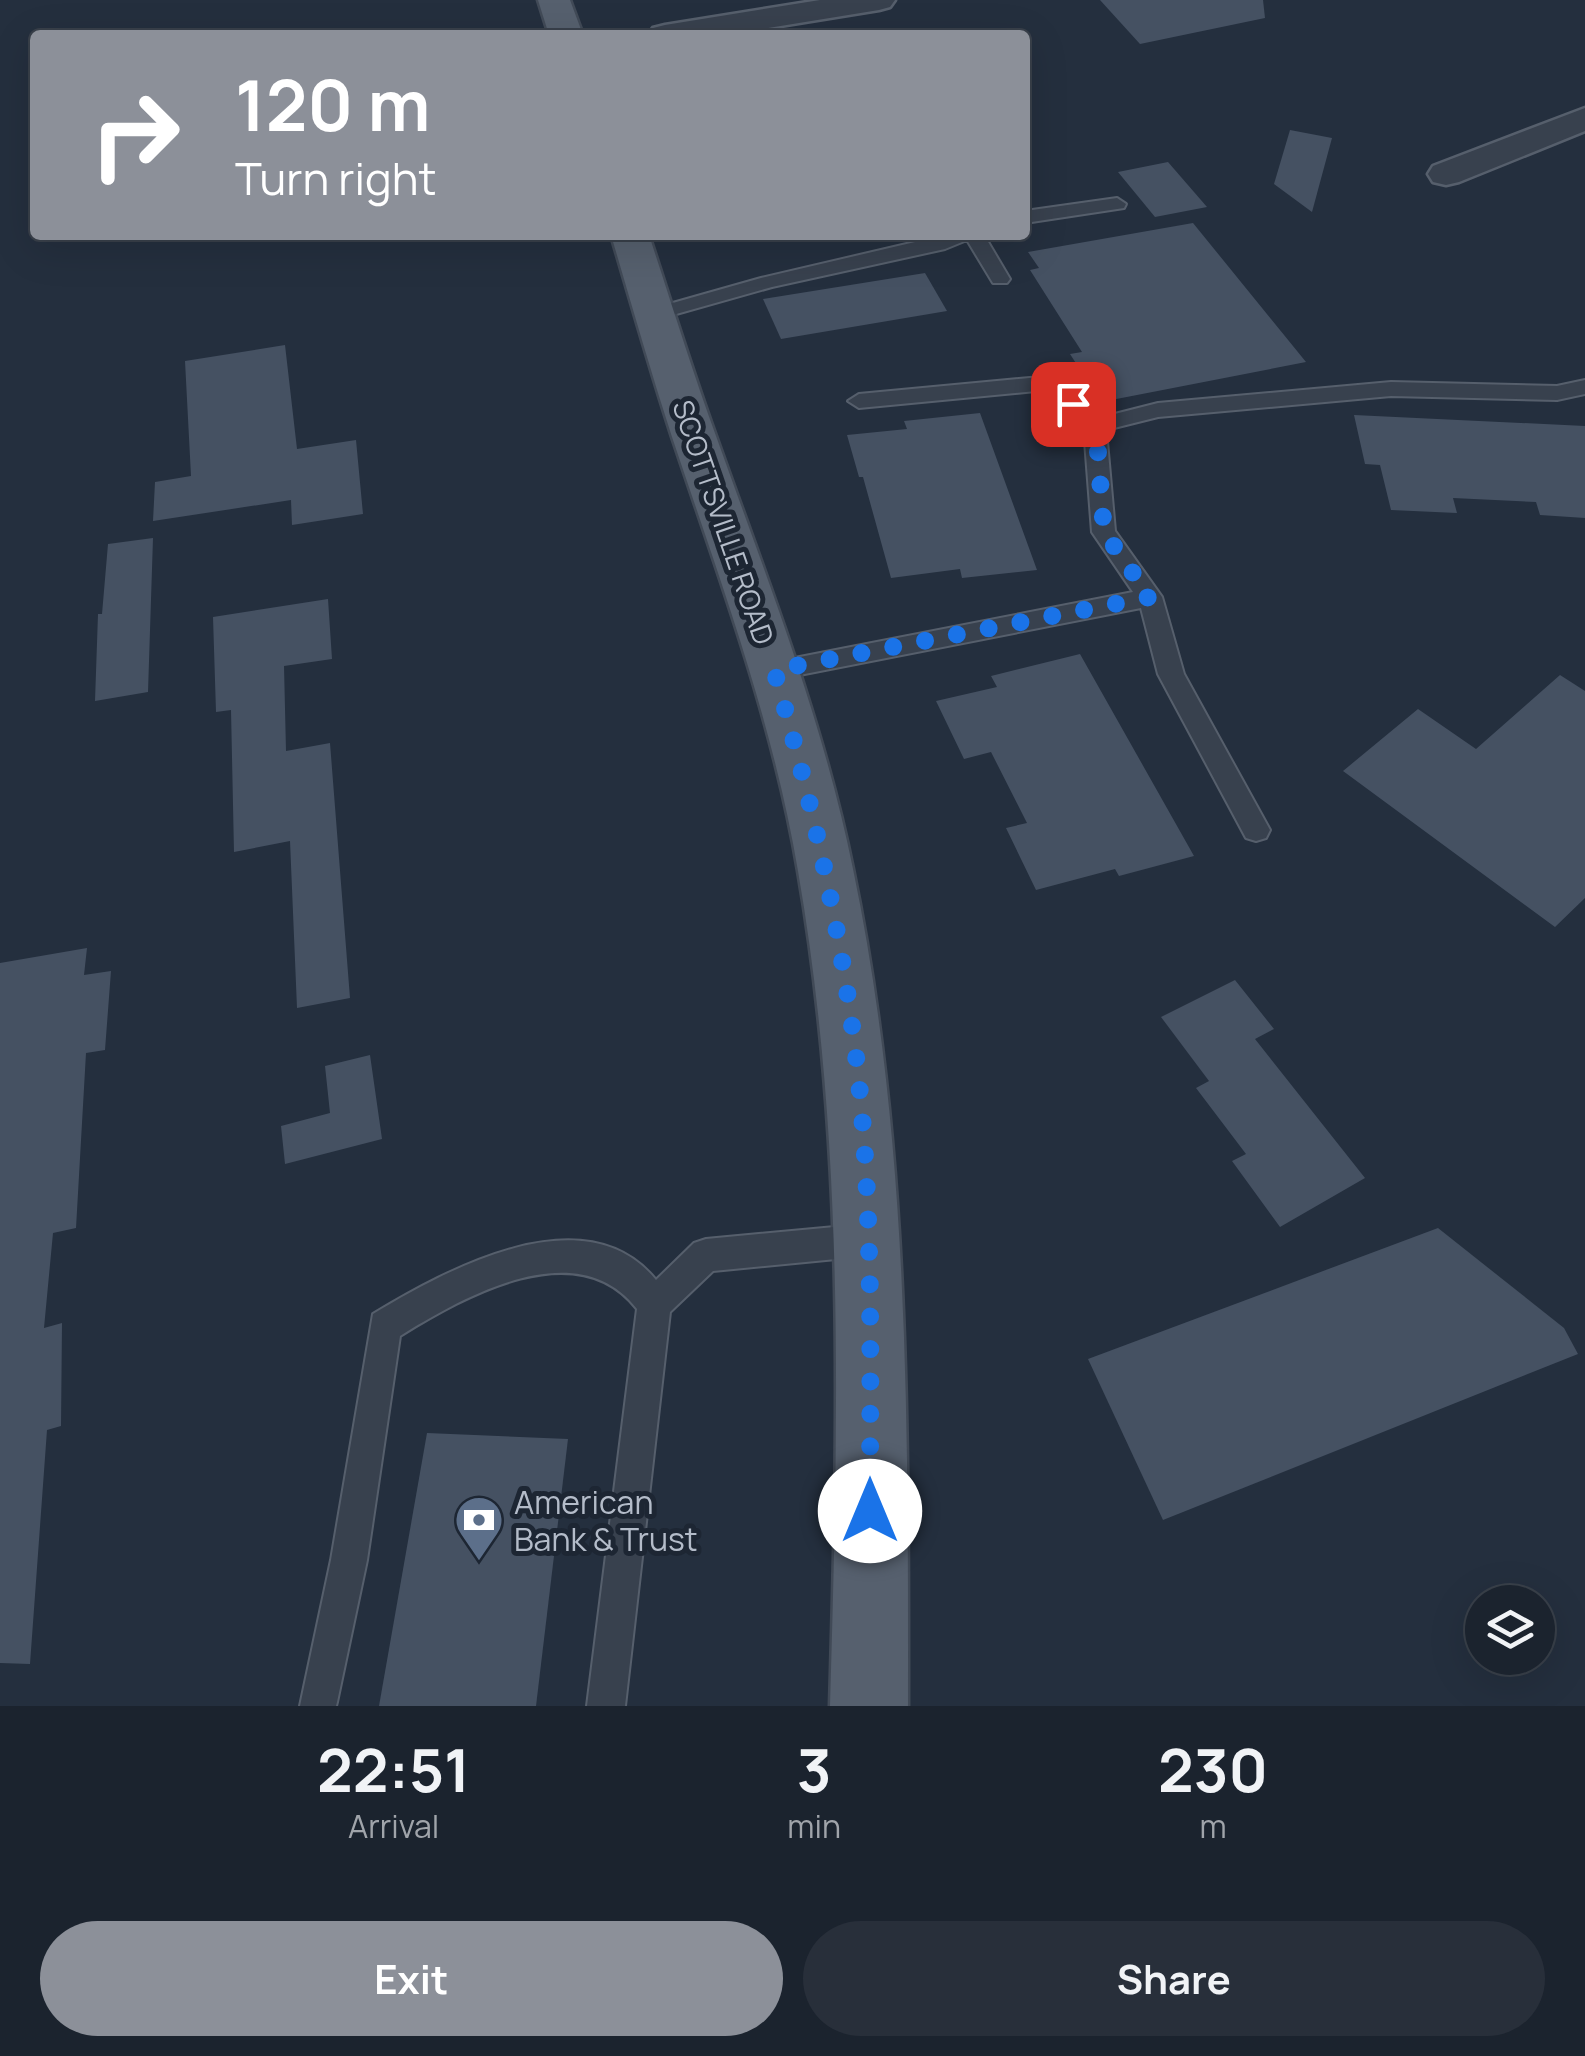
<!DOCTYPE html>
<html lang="en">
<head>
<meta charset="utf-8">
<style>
	body { margin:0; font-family:Manrope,sans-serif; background:#282f3a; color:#f1f3f6; height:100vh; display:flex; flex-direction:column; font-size:38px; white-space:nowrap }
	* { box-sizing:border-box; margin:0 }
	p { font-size:32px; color:#a0a4aa }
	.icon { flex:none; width:55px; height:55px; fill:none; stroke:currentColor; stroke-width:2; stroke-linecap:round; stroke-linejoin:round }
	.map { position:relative; height:1706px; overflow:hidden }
	.side { display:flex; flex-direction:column; background:#1b232e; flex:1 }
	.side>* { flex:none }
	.banner { position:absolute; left:30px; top:30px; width:1000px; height:210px; border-radius:10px; box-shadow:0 10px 40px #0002,0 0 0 2px #39404a; background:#8c9099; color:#fff; overflow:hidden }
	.controls { position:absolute; left:1465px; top:1585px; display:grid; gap:20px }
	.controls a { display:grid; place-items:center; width:90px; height:90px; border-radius:50%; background:#1b232e; box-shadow:0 10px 40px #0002,0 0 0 2px #39404a; font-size:50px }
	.pin { position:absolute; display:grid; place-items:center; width:85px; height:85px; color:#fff; margin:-42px; border-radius:20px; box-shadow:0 5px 15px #0006 }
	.me { position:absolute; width:110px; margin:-55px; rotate:0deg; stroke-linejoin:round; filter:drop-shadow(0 0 8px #0008) }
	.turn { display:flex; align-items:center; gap:35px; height:210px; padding:0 40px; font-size:45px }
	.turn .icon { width:130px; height:130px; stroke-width:2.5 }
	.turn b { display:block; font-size:70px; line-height:85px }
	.eta { display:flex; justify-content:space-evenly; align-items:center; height:170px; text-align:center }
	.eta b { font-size:60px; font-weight:700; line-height:70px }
	.cta { display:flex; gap:20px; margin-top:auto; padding:20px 40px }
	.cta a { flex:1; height:115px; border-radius:60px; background:#8c9099; color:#fff; font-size:40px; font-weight:700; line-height:115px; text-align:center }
	.cta a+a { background:#282f3a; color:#f1f3f6 }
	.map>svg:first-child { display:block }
	.building { fill:#455162 }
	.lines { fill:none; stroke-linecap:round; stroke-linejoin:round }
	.service-casing { stroke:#565f6c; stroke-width:4 }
	.minor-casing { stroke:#565f6c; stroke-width:5 }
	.primary-casing { stroke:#414a57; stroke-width:5 }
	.service { fill:#38414e; fill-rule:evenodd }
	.minor { fill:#38414e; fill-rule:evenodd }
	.primary { fill:#56606e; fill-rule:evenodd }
	.route { stroke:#1a73e8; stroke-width:18; stroke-dasharray:0 32.4 }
	.labels { text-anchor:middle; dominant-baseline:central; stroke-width:10; stroke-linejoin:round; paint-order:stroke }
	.street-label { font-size:28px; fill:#b4bcc9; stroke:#1d2633 }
	.near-poi-label { font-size:32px; fill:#b4bcc9; stroke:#1d2633; text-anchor:start }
</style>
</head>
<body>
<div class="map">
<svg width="1585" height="1706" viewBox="0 0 1585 1706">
	<rect width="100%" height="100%" fill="#242f3e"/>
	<!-- building -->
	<g class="building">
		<path d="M1100,0H1263L1265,18L1140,44Z"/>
		<path d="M1290,130L1332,138L1312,212L1274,184Z"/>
		<path d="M1168,162L1207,207L1155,217L1118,172Z"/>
		<path d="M1193,223L1306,362L1101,402L1070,354L1082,352L1030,270L1039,268L1028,252Z"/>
		<path d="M925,273L947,311L781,339L763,299Z"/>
		<path d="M285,345L297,449L356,440L363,514L292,525L291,500L153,521L155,482L191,476L185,361Z"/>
		<path d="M980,413L1037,570L962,578L960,569L891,578L863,477H859L847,435L907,429L904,421Z"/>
		<path d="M1354,415L1585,426V518L1540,515L1536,502L1453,498L1457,513L1391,510L1380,465L1365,464Z"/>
		<path d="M153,538L148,692L95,701L98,614H102L108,544Z"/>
		<path d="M328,599L332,659L284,666L286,751L330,743L350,998L297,1008L290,841L234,852L231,710L216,712L213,617Z"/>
		<path d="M1080,654L1194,856L1119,876L1115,869L1036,890L1006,828L1027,823L991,752L964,759L936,701L997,687L991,676Z"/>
		<path d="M1560,675L1585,691V898L1555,927L1343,771L1418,709L1476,749Z"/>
		<path d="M87,948L84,975L111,971L105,1050L86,1053L76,1228L53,1233L44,1328L62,1323L61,1426L47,1430L30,1664L0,1663V963Z"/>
		<path d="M1235,980L1274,1029L1255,1039L1365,1178L1280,1227L1232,1161L1246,1154L1196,1088L1209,1081L1161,1017Z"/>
		<path d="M370,1055L382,1139L285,1164L281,1126L330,1113L325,1066Z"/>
		<path d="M1438,1228L1564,1328L1578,1354L1163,1520L1088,1359Z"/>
		<path d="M427,1433L568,1439L536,1706H379Z"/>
	</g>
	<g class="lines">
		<!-- service casing -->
		<g class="service-casing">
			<g id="service">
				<path d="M1117,198L1126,204L1124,208L1025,223V211Z"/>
				<path d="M945,235H984L1010,279L1007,283H993L967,240L945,249L772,287L655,320L645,314L648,310L761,278Z"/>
				<path d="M1051,376L1058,378L1099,418L1158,403L1391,382L1557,386L1585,380V394L1557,400L1391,396L1158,417L1106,430L1115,531L1162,597L1184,674L1270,830L1266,838L1256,841L1246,838L1158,674L1141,608L774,680L765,678L761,671L765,664L774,662L1133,592L1092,532L1084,428L1046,390L859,408L848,401L859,394Z"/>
				<path d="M867,1224L879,1229L883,1240L879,1251L867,1256L713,1271L670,1312L625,1706H587L637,1309C577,1232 465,1296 400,1336L367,1560L337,1702L336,1706H300L331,1560L373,1314C446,1270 585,1193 656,1280L694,1243L706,1239Z"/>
			</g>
		</g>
		<!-- minor casing -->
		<g class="minor-casing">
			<g id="minor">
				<path d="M820,0H895L890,7L879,10L725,35H648L653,28L665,25Z"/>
				<path d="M1585,108V131L1459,182L1446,185L1433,182L1428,174L1433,166Z"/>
			</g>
		</g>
		<!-- primary casing -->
		<g class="primary-casing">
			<g id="primary">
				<path d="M538,0H570L583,35H549Z"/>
				<path d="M611,235H649C671,302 692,370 716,436C767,579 823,720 853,869C910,1143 908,1427 908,1706H830C838,1428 846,1147 798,871C773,722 720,580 672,437C650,370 631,302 611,235Z"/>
			</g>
		</g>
		<!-- service -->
		<use href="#service" class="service"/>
		<!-- minor -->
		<use href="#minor" class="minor"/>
		<!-- primary -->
		<use href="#primary" class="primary"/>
	</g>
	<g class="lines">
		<!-- route -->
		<path class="route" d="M870,1511C870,1360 874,1207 856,1056C840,925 811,797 774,670L1150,597L1104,532L1096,426L1073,404"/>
	</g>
	<!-- icons -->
	<defs>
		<g id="bank-pin" transform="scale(2.5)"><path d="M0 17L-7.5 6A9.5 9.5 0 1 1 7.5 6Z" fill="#5c6f8a" stroke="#1d2633"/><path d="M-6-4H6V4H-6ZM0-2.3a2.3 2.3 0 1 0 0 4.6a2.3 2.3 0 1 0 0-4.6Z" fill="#fff"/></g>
	</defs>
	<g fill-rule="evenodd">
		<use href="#bank-pin" x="479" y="1520"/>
	</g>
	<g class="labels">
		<!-- street labels -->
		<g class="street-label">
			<text transform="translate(724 522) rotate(71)">SCOTTSVILLE ROAD</text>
		</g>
		<!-- near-poi labels -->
		<g class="near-poi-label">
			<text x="514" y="1502">American<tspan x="514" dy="37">Bank &amp; Trust</tspan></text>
		</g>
	</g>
</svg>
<div class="controls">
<a><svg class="icon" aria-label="layers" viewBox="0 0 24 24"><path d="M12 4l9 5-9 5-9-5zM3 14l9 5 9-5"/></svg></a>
</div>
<div class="pin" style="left:1073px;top:404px;background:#d93025"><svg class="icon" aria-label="arrive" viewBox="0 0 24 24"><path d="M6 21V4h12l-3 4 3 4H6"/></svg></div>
<svg class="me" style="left:870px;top:1511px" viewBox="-20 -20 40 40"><circle r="19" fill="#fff"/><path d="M0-13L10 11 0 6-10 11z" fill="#1a73e8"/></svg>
<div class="banner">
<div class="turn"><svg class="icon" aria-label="right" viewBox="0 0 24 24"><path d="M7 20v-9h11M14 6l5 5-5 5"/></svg><div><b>120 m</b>Turn right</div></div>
</div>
</div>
<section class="side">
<div class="eta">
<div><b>22:51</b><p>Arrival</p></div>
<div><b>3</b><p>min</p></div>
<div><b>230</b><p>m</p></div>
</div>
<div class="cta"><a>Exit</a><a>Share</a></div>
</section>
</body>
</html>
